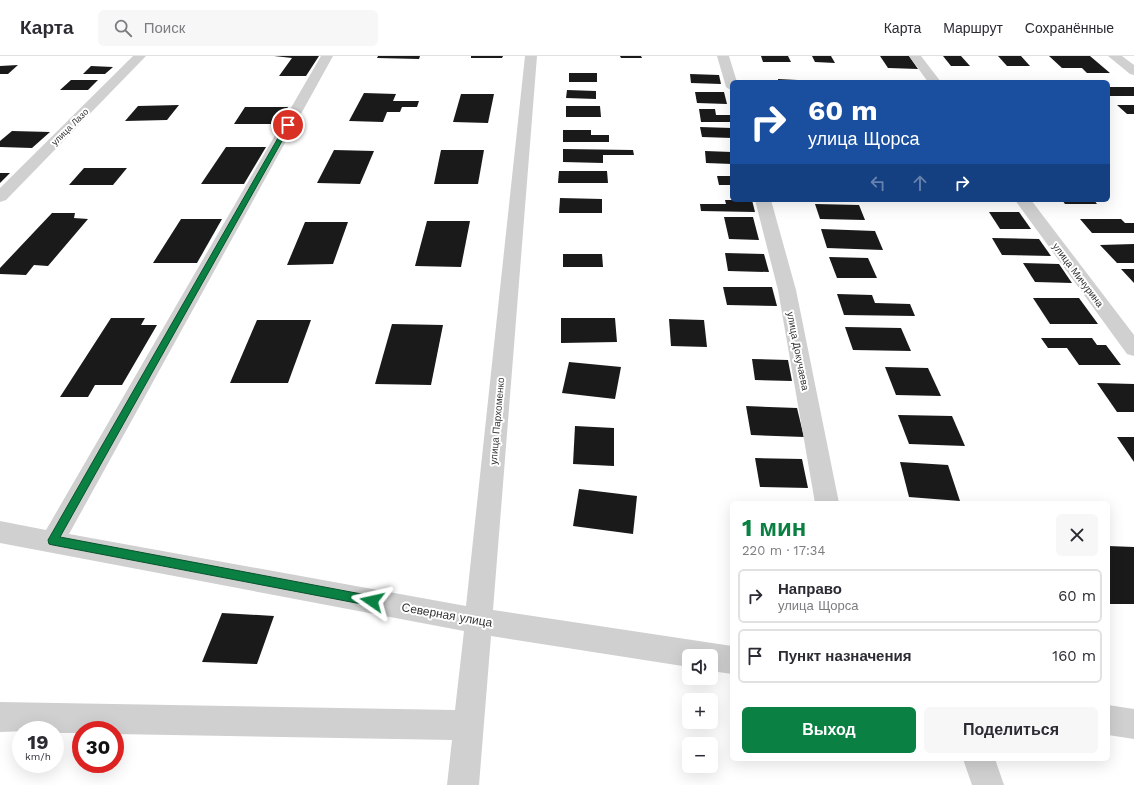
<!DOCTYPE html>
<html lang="ru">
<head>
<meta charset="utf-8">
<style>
	body { margin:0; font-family:"Work Sans",sans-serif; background:#f7f7f7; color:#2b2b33; height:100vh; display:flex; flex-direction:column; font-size:15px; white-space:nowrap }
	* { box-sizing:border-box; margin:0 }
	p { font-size:13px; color:#7c7c81 }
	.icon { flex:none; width:22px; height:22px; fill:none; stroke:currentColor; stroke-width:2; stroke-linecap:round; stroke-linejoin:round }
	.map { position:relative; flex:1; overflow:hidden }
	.side { position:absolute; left:730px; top:445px; width:380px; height:260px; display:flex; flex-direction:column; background:#fff; border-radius:6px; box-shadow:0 4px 16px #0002 }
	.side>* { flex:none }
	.top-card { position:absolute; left:730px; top:24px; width:380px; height:122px; border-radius:6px; box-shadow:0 4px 16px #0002; background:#1a4fa0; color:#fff; overflow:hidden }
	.fabs { position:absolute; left:682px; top:593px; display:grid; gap:8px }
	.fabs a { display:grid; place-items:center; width:36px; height:36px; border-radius:6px; background:#fff; box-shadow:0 4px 16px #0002; font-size:20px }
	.speed { position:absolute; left:12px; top:665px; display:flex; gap:8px; font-size:20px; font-weight:700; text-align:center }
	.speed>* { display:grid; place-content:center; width:52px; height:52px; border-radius:50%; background:#fff; box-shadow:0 4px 16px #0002; line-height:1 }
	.speed small { font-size:10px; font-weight:400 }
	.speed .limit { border:6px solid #d22; background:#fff; color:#111 }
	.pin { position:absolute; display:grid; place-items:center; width:34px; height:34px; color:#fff; margin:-17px; border:2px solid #fff; border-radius:50%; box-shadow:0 1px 4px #0007 }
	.me { position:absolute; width:44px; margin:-22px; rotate:281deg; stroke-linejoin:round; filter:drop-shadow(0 0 3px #0008) }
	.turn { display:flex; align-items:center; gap:14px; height:84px; padding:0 12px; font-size:18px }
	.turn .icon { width:52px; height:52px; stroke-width:2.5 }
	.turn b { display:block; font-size:28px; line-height:34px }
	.lanes { display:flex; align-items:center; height:38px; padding:0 12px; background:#0003; justify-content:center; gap:20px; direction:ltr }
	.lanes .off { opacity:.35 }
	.round { display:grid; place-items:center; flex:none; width:42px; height:42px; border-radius:6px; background:#f7f7f7 }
	.overview { display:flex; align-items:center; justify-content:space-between; height:68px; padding:0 12px }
	h1 { font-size:24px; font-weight:700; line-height:30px; color:#0b8043 }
	.action { display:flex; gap:8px; margin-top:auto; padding:8px 12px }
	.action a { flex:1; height:46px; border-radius:6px; background:#0b8043; color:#fff; font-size:16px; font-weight:700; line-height:46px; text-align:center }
	.action a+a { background:#f7f7f7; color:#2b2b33 }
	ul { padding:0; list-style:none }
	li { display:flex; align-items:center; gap:12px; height:54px; margin:0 8px 6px; padding:0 4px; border:2px solid #e1e1e2; border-radius:6px }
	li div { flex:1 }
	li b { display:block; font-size:15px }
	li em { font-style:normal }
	header { display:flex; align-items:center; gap:24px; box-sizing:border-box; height:56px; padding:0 20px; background:#fff; border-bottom:1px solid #e1e1e2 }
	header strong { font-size:19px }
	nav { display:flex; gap:22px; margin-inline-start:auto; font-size:14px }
	.search { width:280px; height:36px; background:#f7f7f7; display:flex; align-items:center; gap:10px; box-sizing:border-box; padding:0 14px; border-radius:6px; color:#7c7c81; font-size:15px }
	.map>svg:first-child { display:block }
	.building { fill:#1a1a1a }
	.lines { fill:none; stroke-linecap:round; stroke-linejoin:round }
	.minor { fill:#d0d0d0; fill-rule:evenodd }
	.route { fill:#0b8043; stroke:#07532c }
	.labels { text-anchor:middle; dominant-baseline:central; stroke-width:4; stroke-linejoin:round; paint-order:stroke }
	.far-street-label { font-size:9px; fill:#333; stroke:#fff }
	.street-label { font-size:10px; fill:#333; stroke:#fff }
	.near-street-label { font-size:12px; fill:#333; stroke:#fff }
</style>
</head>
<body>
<header>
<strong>Карта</strong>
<div class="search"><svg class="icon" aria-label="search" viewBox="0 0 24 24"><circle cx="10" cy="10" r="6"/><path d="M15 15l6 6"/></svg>Поиск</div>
<nav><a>Карта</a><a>Маршрут</a><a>Сохранённые</a></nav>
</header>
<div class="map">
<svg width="1134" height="729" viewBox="0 0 1134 729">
	<rect width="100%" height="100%" fill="#fff"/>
	<!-- building -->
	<g class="building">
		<path d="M274,0H319L306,20H279L292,2Z"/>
		<path d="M378,0H420L419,3L377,2Z"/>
		<path d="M471,0H503L502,2H471Z"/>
		<path d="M620,0H641L642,2H621Z"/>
		<path d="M761,0H788L791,6H763Z"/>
		<path d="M812,0H831L835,7L815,6Z"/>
		<path d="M880,0H909L918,13L888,12Z"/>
		<path d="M943,0H961L970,10H951Z"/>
		<path d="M998,0H1021L1030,10H1007Z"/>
		<path d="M1049,0H1090L1110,17H1087L1082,12H1062Z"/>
		<path d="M18,9L8,18H0V10Z"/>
		<path d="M91,10L113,11L105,18H83Z"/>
		<rect x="569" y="17" width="28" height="9"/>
		<path d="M690,18L719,19L721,28L691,27Z"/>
		<path d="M778,23L817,25V26H778Z"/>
		<path d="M71,24H98L88,34H60Z"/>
		<rect x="1108" y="31" width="26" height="9"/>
		<path d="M567,34L596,35V43L566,42Z"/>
		<path d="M695,36H724L727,48L697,47Z"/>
		<path d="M364,37L396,38L393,45H419L417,51H402L400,56H387L383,66L349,65Z"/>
		<path d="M461,38H494L488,67L453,66Z"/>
		<path d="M179,49L167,64L125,65L138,50Z"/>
		<path d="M1117,49H1134V58H1127Z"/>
		<path d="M566,50H600L601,61H566Z"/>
		<path d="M245,51H288L280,64H273L271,68H234Z"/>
		<path d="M699,53H715L716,59H731L732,66H701Z"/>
		<path d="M700,71L732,72V82L702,81Z"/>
		<path d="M563,74H591V79H609V86H563Z"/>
		<path d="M12,75L50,76L32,92L0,91V85Z"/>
		<path d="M226,91H266L244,128H201Z"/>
		<path d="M563,93L633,94L634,99H603V107L563,106Z"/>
		<path d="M334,94L374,95L360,128L317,127Z"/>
		<path d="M441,94H484L478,128H434Z"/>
		<path d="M705,95L732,96V108L706,107Z"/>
		<path d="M84,112H127L113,129H69Z"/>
		<path d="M559,115H607L608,127H558Z"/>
		<path d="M0,117H10L0,127Z"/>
		<path d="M717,120H732V129H719Z"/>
		<path d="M560,142L602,143V157H559Z"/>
		<path d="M725,144H752L755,156L701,155L700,148H726Z"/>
		<path d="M980,144H1011L1013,146L980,145Z"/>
		<path d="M1062,144H1094L1097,148H1065Z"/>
		<path d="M815,148L859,149L865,164L820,163Z"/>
		<path d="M989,156H1019L1031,173H1000Z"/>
		<path d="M52,157H75L74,162L88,163L48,210L34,209L26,219L0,218V212Z"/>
		<path d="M724,161H753L759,184L729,183Z"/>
		<path d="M181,163H222L197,207H153Z"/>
		<path d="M1080,163H1121L1125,167H1134V177H1092Z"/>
		<path d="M427,165H470L461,211L415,210Z"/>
		<path d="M305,166H348L333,208L287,209Z"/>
		<path d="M821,173L875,175L883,194L827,192Z"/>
		<path d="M992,182L1039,183L1051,200L1002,199Z"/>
		<path d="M1134,188V207H1117L1100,189Z"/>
		<path d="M725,197L764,198L769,216L728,215Z"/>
		<path d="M563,198H602L603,211H563Z"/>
		<path d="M829,201L868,202L877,222H837Z"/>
		<path d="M1023,207L1059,208L1072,227L1035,226Z"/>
		<path d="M1121,213H1134V227Z"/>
		<path d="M723,231H772L777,250L727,249Z"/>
		<path d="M837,238L872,239L875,247L910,248L915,260L844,259Z"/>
		<path d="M1033,242H1079L1098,268H1050Z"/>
		<path d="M111,262H145L141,269H157L122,329H95L88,341H60Z"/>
		<path d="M561,262H615L617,286L561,287Z"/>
		<path d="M669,263L704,264L707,291L671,290Z"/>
		<path d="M257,264H311L288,327H230Z"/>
		<path d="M392,268L443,269L431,329L375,328Z"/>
		<path d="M845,271L901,272L911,295L853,294Z"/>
		<path d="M1041,282H1092L1097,289H1106L1121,309H1079L1067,292H1048Z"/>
		<path d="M752,303L788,304L792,325L755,324Z"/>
		<path d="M569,306L621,311L615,343L562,337Z"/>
		<path d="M885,311L928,312L941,340L896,339Z"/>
		<path d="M1097,327L1134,328V356H1117Z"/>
		<path d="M746,350L797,352L804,381L751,379Z"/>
		<path d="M898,359L952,360L965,390L909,388Z"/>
		<path d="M575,370L614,372V410L573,408Z"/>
		<path d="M1117,381H1134V406Z"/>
		<path d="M755,402L802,403L808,432L760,431Z"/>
		<path d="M900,406L948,409L960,445L909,441Z"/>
		<path d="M579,433L637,440L633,478L573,470Z"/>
		<path d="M1108,490L1134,491V548H1108Z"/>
		<path d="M222,557L274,560L257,608L202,606Z"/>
	</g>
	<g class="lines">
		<!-- minor -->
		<g class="minor">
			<path d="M133,0H146L6,144L0,146V132Z"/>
			<path d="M321,0H333L69,478L466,550L525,0H537L493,554L732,590V618L711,615V600H689V611L491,580L479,729H447L452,684L115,678V674H81V677H55V674L0,676V646L455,654L464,575L0,487V465L46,474Z"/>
			<path d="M717,0H729L737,26H732V35L726,31Z"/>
			<path d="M909,0H921L941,26H928Z"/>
			<path d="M1108,0H1122L1134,9V19L1130,18Z"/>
			<path d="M755,144H771L796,234L839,447H815L778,234Z"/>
			<path d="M1015,144H1031L1134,279V300L1127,298Z"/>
			<path d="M1108,649L1134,653V683L1108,679Z"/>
			<path d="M963,703H995L1004,729H972Z"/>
		</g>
	</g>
	<!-- route -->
	<path class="route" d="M286,68L291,69L60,481L372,540L376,541L378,545L376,548L372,550L53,489L49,488L48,484Z"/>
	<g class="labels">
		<!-- far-street labels -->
		<g class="far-street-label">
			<text transform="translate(70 71) rotate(-45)">улица Лазо</text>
		</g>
		<!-- street labels -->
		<g class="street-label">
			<text transform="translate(1078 219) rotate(53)">улица Мичурина</text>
			<text transform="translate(798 295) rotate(79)">улица Докучаева</text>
			<text transform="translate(497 365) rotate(-85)">улица Пархоменко</text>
		</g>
		<!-- near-street labels -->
		<g class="near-street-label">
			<text transform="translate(447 559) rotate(10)">Северная улица</text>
		</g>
	</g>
</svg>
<div class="fabs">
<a><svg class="icon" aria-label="sound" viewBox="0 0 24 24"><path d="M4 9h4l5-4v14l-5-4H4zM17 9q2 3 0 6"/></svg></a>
<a>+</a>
<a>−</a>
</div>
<div class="speed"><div>19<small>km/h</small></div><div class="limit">30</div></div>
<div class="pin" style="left:288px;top:69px;background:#d93025"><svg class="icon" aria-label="arrive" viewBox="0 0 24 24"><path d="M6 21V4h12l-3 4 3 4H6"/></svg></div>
<svg class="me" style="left:372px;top:545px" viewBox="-20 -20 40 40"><path d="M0-17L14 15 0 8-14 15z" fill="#0b8043" stroke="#fff" stroke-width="4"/></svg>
<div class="top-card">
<div class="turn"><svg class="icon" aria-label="right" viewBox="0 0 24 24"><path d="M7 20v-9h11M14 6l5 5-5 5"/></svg><div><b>60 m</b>улица Щорса</div></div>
<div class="lanes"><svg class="icon off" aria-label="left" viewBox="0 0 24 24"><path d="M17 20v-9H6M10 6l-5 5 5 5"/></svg><svg class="icon off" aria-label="ahead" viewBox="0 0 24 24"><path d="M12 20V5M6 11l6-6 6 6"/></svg><svg class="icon" aria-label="right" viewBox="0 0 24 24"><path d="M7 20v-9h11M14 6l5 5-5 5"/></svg></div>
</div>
<section class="side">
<div class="overview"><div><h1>1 мин</h1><p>220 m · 17:34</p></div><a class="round"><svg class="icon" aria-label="close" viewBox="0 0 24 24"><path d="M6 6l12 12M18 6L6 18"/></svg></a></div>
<ul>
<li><svg class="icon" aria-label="right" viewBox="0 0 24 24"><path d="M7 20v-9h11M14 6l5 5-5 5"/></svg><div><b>Направо</b><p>улица Щорса</p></div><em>60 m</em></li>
<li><svg class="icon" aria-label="arrive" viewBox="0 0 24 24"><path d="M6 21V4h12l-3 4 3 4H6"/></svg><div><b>Пункт назначения</b></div><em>160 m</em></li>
</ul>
<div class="action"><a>Выход</a><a>Поделиться</a></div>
</section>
</div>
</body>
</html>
